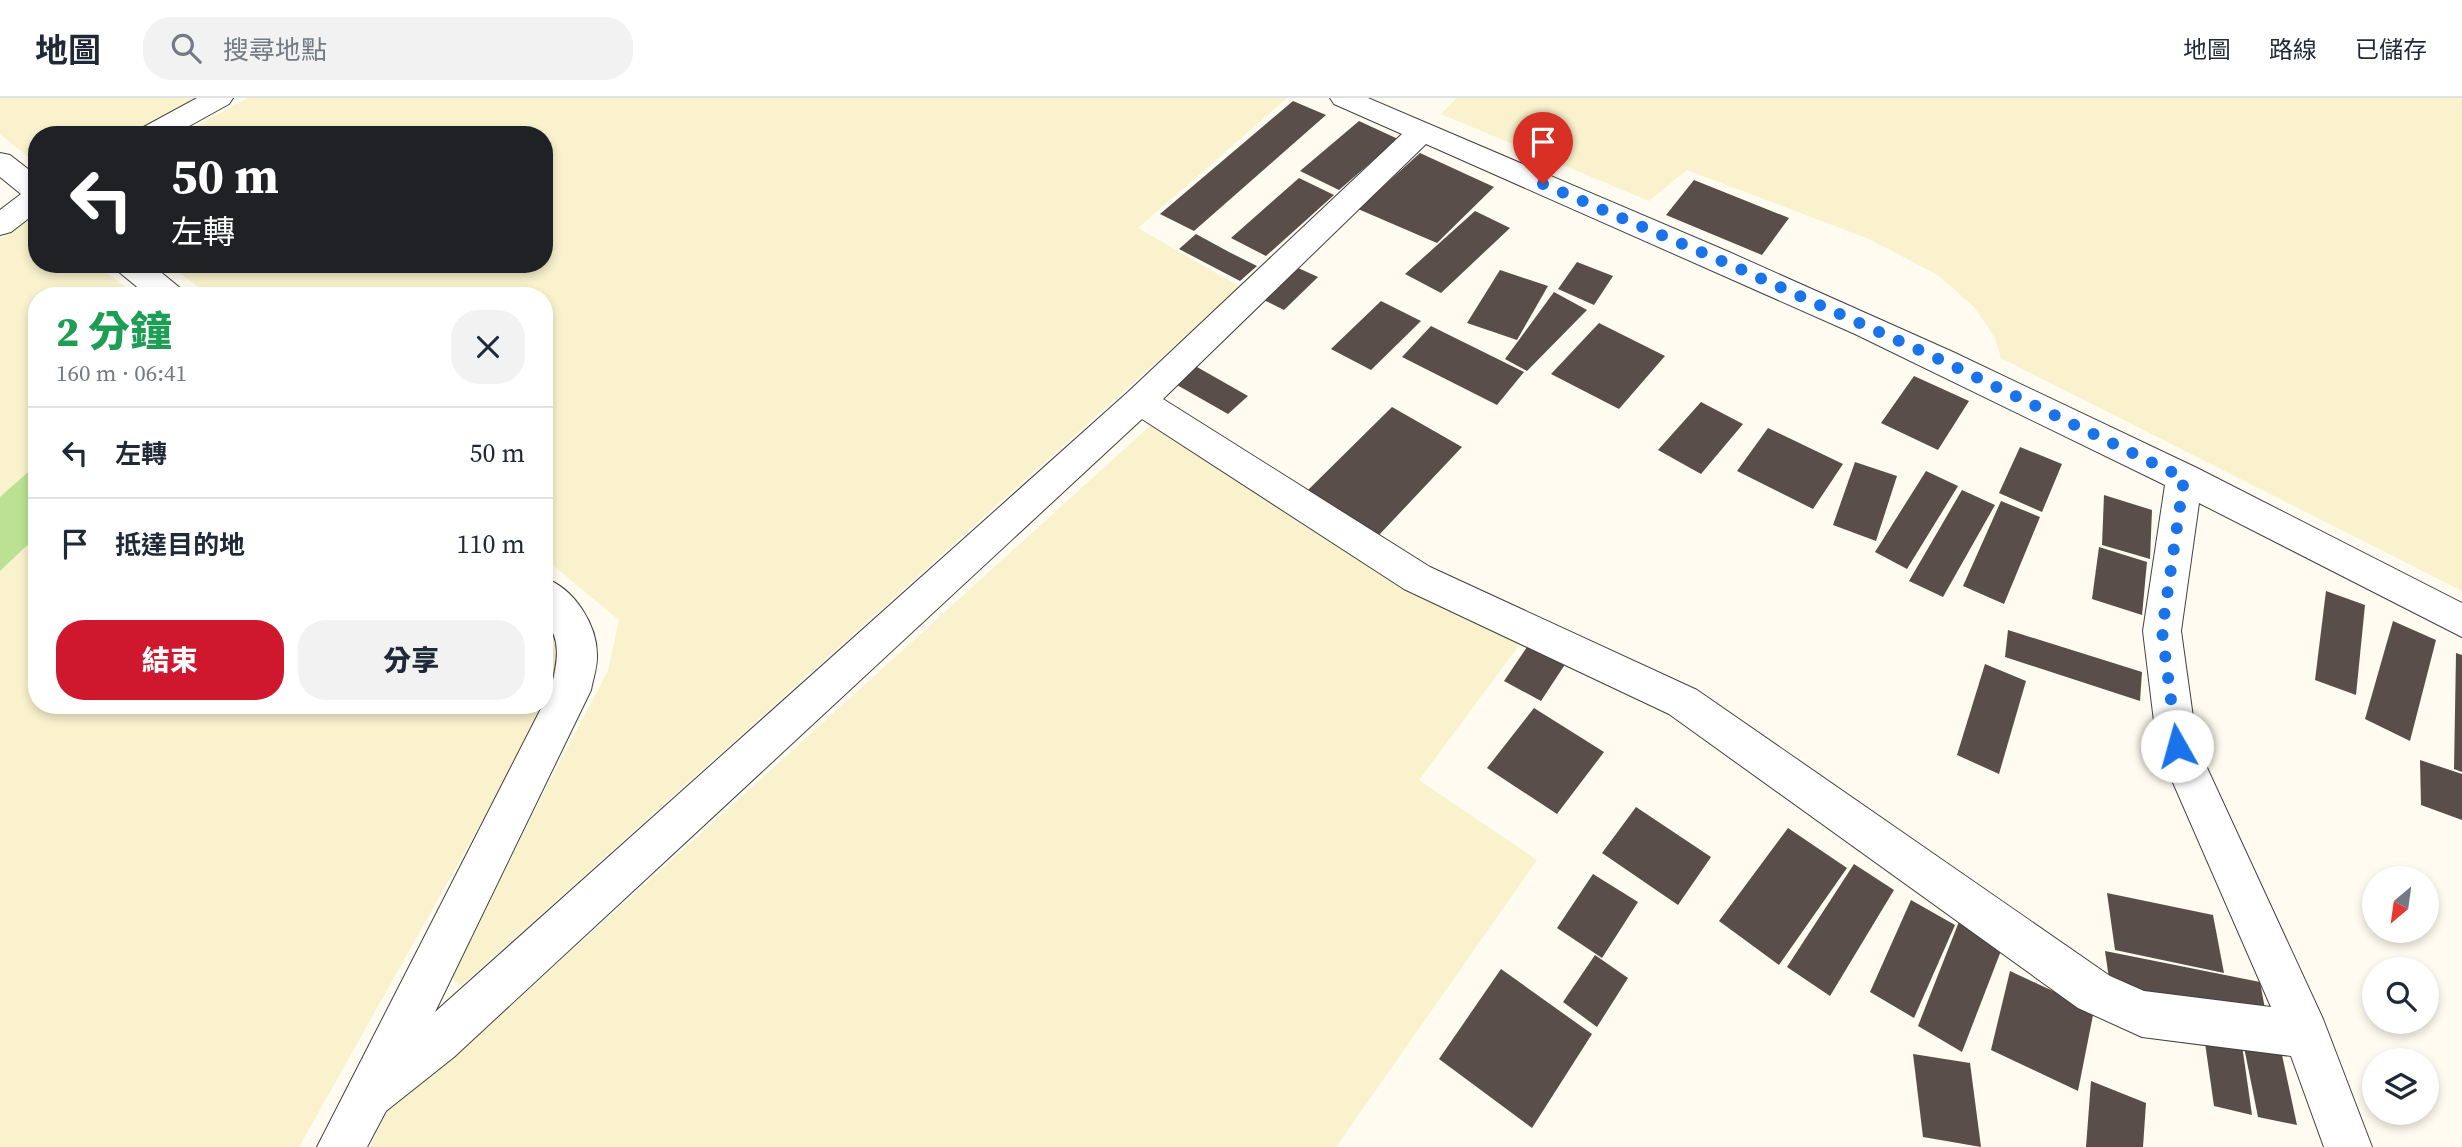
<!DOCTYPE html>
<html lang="zh-TW">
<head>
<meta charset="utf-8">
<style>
	body { margin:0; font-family:"Source Serif 4","Noto Sans TC",serif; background:#f2f2f3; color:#1f2937; height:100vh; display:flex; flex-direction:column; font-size:26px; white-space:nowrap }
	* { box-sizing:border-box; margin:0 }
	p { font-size:23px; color:#747a83 }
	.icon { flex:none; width:38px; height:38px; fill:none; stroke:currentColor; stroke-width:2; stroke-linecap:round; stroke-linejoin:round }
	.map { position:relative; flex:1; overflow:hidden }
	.sheet { position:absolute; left:28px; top:189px; width:525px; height:427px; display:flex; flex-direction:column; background:#fff; border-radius:28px; box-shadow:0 4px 10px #0003 }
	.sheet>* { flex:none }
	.top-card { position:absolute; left:28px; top:28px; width:525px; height:147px; border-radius:28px; box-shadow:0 4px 10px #0003; background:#202124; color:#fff; overflow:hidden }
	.needle { width:46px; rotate:209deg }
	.fabs { position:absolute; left:2362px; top:768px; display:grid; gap:14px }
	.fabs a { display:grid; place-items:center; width:77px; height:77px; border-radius:50%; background:#fff; box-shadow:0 4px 10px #0003; font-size:35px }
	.pin { position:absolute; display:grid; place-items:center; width:60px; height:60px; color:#fff; margin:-72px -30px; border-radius:50% 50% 50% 0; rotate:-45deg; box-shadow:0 0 7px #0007 }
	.pin .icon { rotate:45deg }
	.me { position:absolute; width:77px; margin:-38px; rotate:353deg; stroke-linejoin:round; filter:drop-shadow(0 0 5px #0008) }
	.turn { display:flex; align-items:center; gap:24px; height:147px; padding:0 28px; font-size:32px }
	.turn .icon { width:91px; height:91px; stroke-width:2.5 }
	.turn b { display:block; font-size:49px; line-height:60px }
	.round { display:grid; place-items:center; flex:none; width:74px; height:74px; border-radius:28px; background:#f2f2f3 }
	.head { display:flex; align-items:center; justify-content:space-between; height:119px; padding:0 28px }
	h1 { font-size:42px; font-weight:800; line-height:52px; color:#1e9e55 }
	.primary-button { display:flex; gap:14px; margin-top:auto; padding:14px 28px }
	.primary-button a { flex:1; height:80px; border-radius:28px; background:#cf172d; color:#fff; font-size:28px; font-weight:800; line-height:80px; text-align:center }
	.primary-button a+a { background:#f2f2f3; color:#1f2937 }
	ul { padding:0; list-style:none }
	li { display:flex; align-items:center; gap:21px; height:91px; padding:0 28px; border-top:2px solid #e0e1e3 }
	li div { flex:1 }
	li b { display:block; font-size:26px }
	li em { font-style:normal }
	header { display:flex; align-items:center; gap:42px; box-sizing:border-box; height:98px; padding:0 35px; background:#fff; border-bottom:2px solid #e0e1e3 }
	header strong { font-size:33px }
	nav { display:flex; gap:38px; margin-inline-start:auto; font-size:24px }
	.search { width:490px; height:63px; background:#f2f2f3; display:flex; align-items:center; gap:18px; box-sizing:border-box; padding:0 24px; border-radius:28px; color:#747a83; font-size:26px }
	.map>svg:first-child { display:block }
	.farmland { fill:#f9f2cd }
	.forest { fill:#bbe192 }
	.building { fill:#594e4a }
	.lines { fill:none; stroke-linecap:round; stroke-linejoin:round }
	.minor-casing { stroke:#424242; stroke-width:2 }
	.minor { fill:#fff; fill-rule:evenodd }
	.route { stroke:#1a73e8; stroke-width:12; stroke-dasharray:0 21.6 }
</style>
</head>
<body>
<header>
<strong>地圖</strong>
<div class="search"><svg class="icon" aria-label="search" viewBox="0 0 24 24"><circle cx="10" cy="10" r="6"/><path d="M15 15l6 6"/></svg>搜尋地點</div>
<nav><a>地圖</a><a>路線</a><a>已儲存</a></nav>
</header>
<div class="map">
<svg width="2462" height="1049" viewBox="0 0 2462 1049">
	<rect width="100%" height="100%" fill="#fffbf0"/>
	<!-- farmland -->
	<g class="farmland">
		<path d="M0,0H199L130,37H37V66L0,36Z"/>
		<path d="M248,0H1287L1138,130L1240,189L461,888L452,881L536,709L608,573L619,522L544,460V198H210L168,166H544V37H180Z"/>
		<path d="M1457,0H2462V493L2001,260L1995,240L1975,210L1938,177L1869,141L1687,72L1649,103L1441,16Z"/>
		<path d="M31,117L37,122V166H95L137,198H37V366L0,399V141Z"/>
		<path d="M1153,325L1399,489L1520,546L1419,682L1537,762L1336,1049H370L397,993L447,966Z"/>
		<path d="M37,438V607H544V515L553,522L563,561L555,593L299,1049H0V473Z"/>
	</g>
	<!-- forest -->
	<path class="forest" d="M37,366V438L0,473V399Z"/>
	<!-- building -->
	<g class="building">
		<path d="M1293,3L1326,17L1194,133L1160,116Z"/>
		<path d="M1359,23L1398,41L1339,92L1300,73Z"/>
		<path d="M1420,55L1494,89L1437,145L1358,111Z"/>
		<path d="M1299,80L1334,97L1266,158L1231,140Z"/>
		<path d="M1694,82L1789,120L1762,157L1666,117Z"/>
		<path d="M1475,113L1510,130L1441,195L1405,176Z"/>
		<path d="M1196,136L1229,154L1257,168L1240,183L1179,151Z"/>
		<path d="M1577,164L1613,178L1594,207L1558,191Z"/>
		<path d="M1296,169L1318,179L1284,212L1262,201Z"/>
		<path d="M1500,172L1548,188L1517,242L1467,225Z"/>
		<path d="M1554,194L1587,212L1527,273L1505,261Z"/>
		<path d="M1381,203L1421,223L1371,272L1331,251Z"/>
		<path d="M1599,225L1665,258L1619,311L1551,276Z"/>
		<path d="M1431,228L1524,274L1497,307L1402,259Z"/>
		<path d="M1197,269L1248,298L1228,316L1177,287Z"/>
		<path d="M1914,278L1969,303L1938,352L1881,325Z"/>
		<path d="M1701,304L1743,326L1701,376L1658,352Z"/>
		<path d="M1392,309L1462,349L1379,437L1307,393Z"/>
		<path d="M1768,330L1843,366L1813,411L1737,373Z"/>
		<path d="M2020,349L2062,366L2042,414L1999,395Z"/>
		<path d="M1855,364L1897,378L1876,443L1833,427Z"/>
		<path d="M1926,373L1958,388L1907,471L1875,454Z"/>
		<path d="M1962,392L1995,407L1943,499L1909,483Z"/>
		<path d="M2104,397L2152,412L2150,461L2102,447Z"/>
		<path d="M2001,403L2040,419L2004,506L1963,488Z"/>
		<path d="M2099,449L2147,464L2142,517L2092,501Z"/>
		<path d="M2326,493L2365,507L2356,597L2315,582Z"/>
		<path d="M2393,523L2436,542L2410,643L2365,621Z"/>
		<path d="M2008,532L2142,574L2140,603L2005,559Z"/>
		<path d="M1529,546L1566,565L1541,603L1504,583Z"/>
		<path d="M2456,555L2462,557V674L2454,671Z"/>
		<path d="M1985,566L2026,583L1999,676L1957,657Z"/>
		<path d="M1534,610L1604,654L1557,716L1487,670Z"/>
		<path d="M2420,662L2462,676V722L2421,707Z"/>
		<path d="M1636,709L1711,759L1678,807L1602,755Z"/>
		<path d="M1788,730L1847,770L1779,867L1719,823Z"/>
		<path d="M1854,766L1894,792L1830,898L1787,869Z"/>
		<path d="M1593,776L1638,804L1602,860L1557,830Z"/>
		<path d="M2107,795L2213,817L2224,875L2115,852Z"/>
		<path d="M1911,802L1955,827L1914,920L1870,894Z"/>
		<path d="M1960,821L2004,845L1962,954L1918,928Z"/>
		<path d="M2105,853L2260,884L2267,921L2110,888Z"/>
		<path d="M1595,857L1628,880L1597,929L1563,904Z"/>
		<path d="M1501,871L1592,936L1532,1030L1439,961Z"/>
		<path d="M2010,873L2094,912L2078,993L1991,952Z"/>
		<path d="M2204,938L2242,947L2252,1017L2214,1008Z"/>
		<path d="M2244,949L2282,957L2297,1027L2258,1019Z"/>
		<path d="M1913,956L1970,965L1981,1049L1923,1039Z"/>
		<path d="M2091,983L2146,1005L2143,1049H2086Z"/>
	</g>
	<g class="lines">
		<!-- minor casing -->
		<g class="minor-casing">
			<g id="minor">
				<path d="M197,0H233L229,6L173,37H136L140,31Z"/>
				<path d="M1330,0H1368L1729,154L1953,254L2197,370L2462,505V539L2199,405L2181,533L2197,648L2323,921L2372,1049H2324L2291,958L2142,939L2078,910L1669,616L1404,491L1142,321L454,959L386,1013L367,1049H317L551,591C557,565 563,542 544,521V480C574,490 598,527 597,559C597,570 593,581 591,592L435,914L1128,294L1402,36L1334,6ZM1426,46L1855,236L2165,387L2143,533L2157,648L2271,909L2144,893L2110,878L1697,592L1430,469L1163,301Z"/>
				<path d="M0,55L10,57L37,78V114L11,134L0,137V112L21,96L0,79Z"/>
				<path d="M114,166H151L180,190L185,198H148L119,174Z"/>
			</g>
		</g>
		<!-- minor -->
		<use href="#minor" class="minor"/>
	</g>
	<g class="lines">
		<!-- route -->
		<path class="route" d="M1543,86L1738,170L1941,262L2184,380L2162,533L2177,648"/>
	</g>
</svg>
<div class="fabs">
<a><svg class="needle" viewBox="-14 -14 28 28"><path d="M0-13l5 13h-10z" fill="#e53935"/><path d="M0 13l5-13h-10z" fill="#747a83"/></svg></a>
<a><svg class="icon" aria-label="search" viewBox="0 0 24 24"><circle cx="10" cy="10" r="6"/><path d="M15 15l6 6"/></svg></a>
<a><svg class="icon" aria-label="layers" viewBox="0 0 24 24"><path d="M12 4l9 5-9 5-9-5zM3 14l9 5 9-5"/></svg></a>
</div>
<div class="pin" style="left:1543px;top:86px;background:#d93025"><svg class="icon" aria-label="arrive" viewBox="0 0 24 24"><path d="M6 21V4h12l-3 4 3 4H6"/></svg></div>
<svg class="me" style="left:2177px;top:648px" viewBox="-20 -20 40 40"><circle r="19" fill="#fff"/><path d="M0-13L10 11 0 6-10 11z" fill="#1a73e8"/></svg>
<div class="top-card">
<div class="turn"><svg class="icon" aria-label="left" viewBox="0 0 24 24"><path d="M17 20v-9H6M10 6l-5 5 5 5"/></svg><div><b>50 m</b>左轉</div></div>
</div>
<section class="sheet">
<div class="head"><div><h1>2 分鐘</h1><p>160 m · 06:41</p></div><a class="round"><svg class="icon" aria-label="close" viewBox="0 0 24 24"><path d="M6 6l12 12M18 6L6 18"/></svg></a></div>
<ul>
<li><svg class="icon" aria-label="left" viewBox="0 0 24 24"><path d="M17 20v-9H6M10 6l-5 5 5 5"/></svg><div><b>左轉</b></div><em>50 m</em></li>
<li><svg class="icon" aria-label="arrive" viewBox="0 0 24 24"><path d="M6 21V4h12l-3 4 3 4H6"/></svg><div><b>抵達目的地</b></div><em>110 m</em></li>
</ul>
<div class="primary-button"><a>結束</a><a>分享</a></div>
</section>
</div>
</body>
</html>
